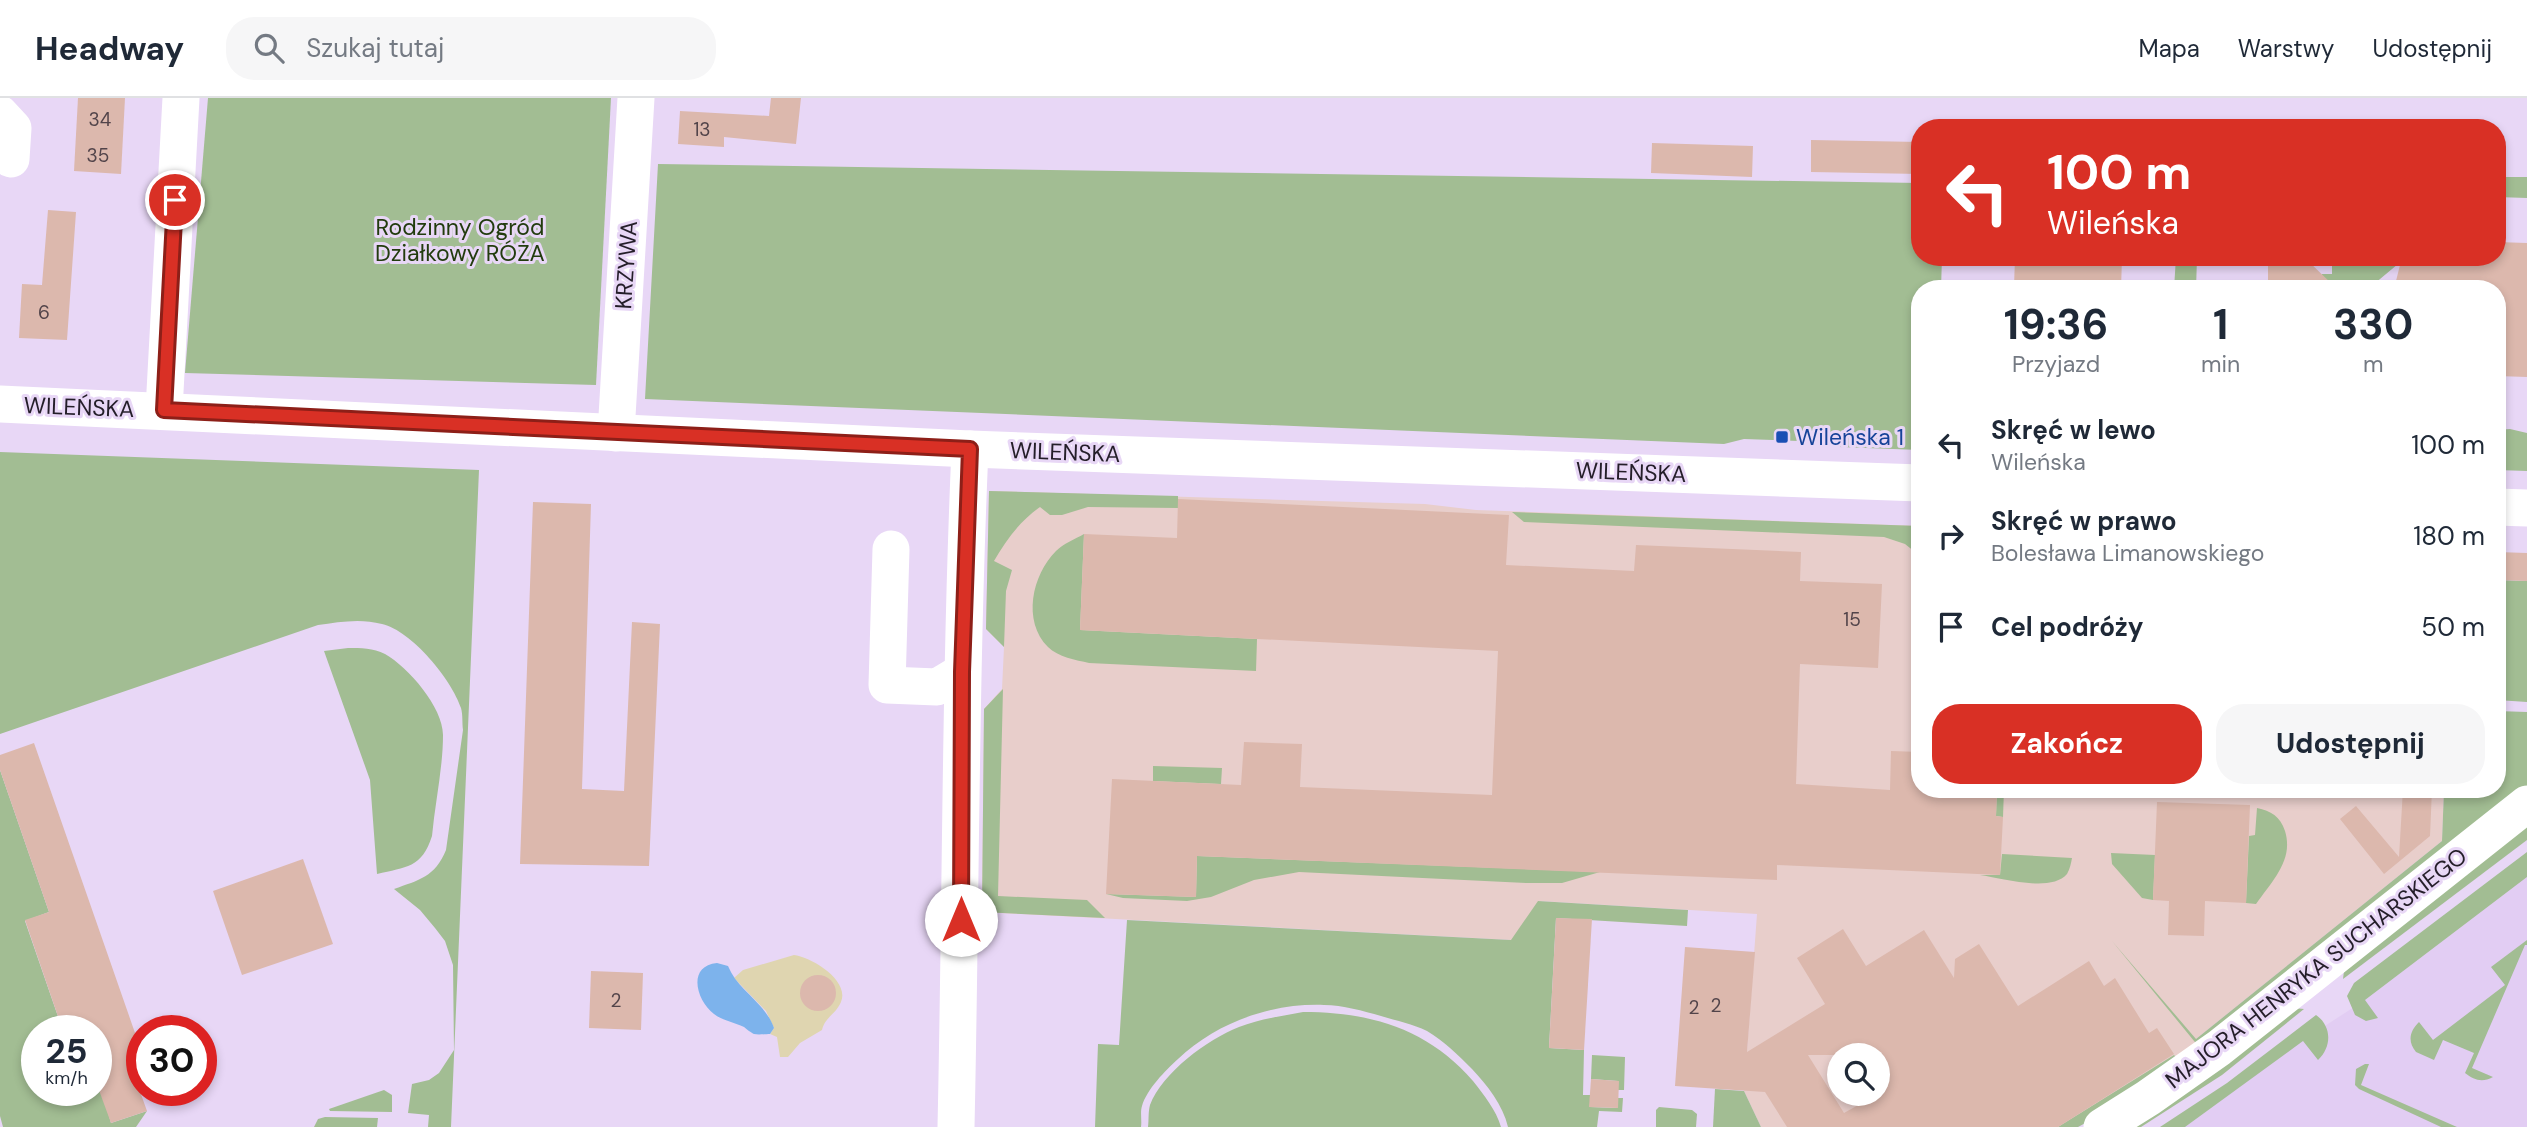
<!DOCTYPE html>
<html lang="pl">
<head>
<meta charset="utf-8">
<style>
	body { margin:0; font-family:"DM Sans",sans-serif; background:#f6f6f7; color:#1f2937; height:100vh; display:flex; flex-direction:column; font-size:26px; white-space:nowrap }
	* { box-sizing:border-box; margin:0 }
	p { font-size:23px; color:#747a83 }
	.icon { flex:none; width:38px; height:38px; fill:none; stroke:currentColor; stroke-width:2; stroke-linecap:round; stroke-linejoin:round }
	.map { position:relative; flex:1; overflow:hidden }
	.sheet { position:absolute; left:1911px; top:182px; width:595px; height:518px; display:flex; flex-direction:column; background:#fff; border-radius:28px; box-shadow:0 4px 10px #0003 }
	.sheet>* { flex:none }
	.guide { position:absolute; left:1911px; top:21px; width:595px; height:147px; border-radius:28px; box-shadow:0 4px 10px #0003; background:#d93025; color:#fff; overflow:hidden }
	.controls { position:absolute; left:1827px; top:945px; display:grid; gap:14px }
	.controls a { display:grid; place-items:center; width:63px; height:63px; border-radius:50%; background:#fff; box-shadow:0 4px 10px #0003; font-size:35px }
	.speed { position:absolute; left:21px; top:917px; display:flex; gap:14px; font-size:35px; font-weight:700; text-align:center }
	.speed>* { display:grid; place-content:center; width:91px; height:91px; border-radius:50%; background:#fff; box-shadow:0 4px 10px #0003; line-height:1 }
	.speed small { font-size:18px; font-weight:400 }
	.speed .limit { border:10px solid #d22; background:#fff; color:#111 }
	.pin { position:absolute; display:grid; place-items:center; width:60px; height:60px; color:#fff; margin:-30px; border:4px solid #fff; border-radius:50%; box-shadow:0 2px 7px #0007 }
	.me { position:absolute; width:77px; margin:-38px; rotate:0deg; stroke-linejoin:round; filter:drop-shadow(0 0 5px #0008) }
	.turn { display:flex; align-items:center; gap:24px; height:147px; padding:0 21px; font-size:32px }
	.turn .icon { width:91px; height:91px; stroke-width:2.5 }
	.turn b { display:block; font-size:49px; line-height:60px }
	.eta { display:flex; justify-content:space-evenly; align-items:center; height:119px; text-align:center }
	.eta b { font-size:42px; font-weight:700; line-height:49px }
	.button { display:flex; gap:14px; margin-top:auto; padding:14px 21px }
	.button a { flex:1; height:80px; border-radius:28px; background:#d93025; color:#fff; font-size:28px; font-weight:700; line-height:80px; text-align:center }
	.button a+a { background:#f6f6f7; color:#1f2937 }
	ul { padding:0; list-style:none }
	li { display:flex; align-items:center; gap:21px; height:91px; padding:0 21px }
	li div { flex:1 }
	li b { display:block; font-size:26px }
	li em { font-style:normal }
	header { display:flex; align-items:center; gap:42px; box-sizing:border-box; height:98px; padding:0 35px; background:#fff; border-bottom:2px solid #e0e1e3 }
	header strong { font-size:33px }
	nav { display:flex; gap:38px; margin-inline-start:auto; font-size:24px }
	.search { width:490px; height:63px; background:#f6f6f7; display:flex; align-items:center; gap:18px; box-sizing:border-box; padding:0 24px; border-radius:28px; color:#747a83; font-size:26px }
	.map>svg:first-child { display:block }
	.built { fill:#e2cdf3 }
	.industrial { fill:#e8cecb; fill-rule:evenodd }
	.green { fill:#a2bd93 }
	.sand { fill:#dfd5b0 }
	.water { fill:#7db3ec }
	.building { fill:#dcb8ad; fill-rule:evenodd }
	.lines { fill:none; stroke-linecap:round; stroke-linejoin:round }
	.minor { stroke:#fff; stroke-width:37 }
	.route-casing { stroke:#8d1f18; stroke-width:18 }
	.route { stroke:#d93025; stroke-width:12 }
	.transit-dot { fill:#1a4fb4; stroke:#e8d7f6; stroke-width:2.5 }
	.labels { text-anchor:middle; dominant-baseline:central; stroke-width:6; stroke-linejoin:round; paint-order:stroke }
	.number-label { font-size:19px; fill:#52444a }
	.park-label { font-size:23px; fill:#223c0e; stroke:#e8d7f6 }
	.street-label { font-size:23px; fill:#241e29; stroke:#e8d7f6 }
	.transit-label { font-size:23px; fill:#164399; stroke:#e8d7f6; text-anchor:start }
</style>
</head>
<body>
<header>
<strong>Headway</strong>
<div class="search"><svg class="icon" aria-label="search" viewBox="0 0 24 24"><circle cx="10" cy="10" r="6"/><path d="M15 15l6 6"/></svg>Szukaj tutaj</div>
<nav><a>Mapa</a><a>Warstwy</a><a>Udostępnij</a></nav>
</header>
<div class="map">
<svg width="2527" height="1029" viewBox="0 0 2527 1029">
	<rect width="100%" height="100%" fill="#e8d7f6"/>
	<!-- built -->
	<path class="built" d="M2527,779V1029H2185L2303,942L2365,902Z"/>
	<!-- industrial -->
	<path class="industrial" d="M989,393L1425,406L1476,412L1920,428V691H2444L2442,743L2196,941L2199,949L2069,1029H1761L1744,993L1757,816L1539,803L1512,842L982,814L984,611L1002,591L1004,549L986,531ZM1839,957H1878V996H1839Z"/>
	<!-- green -->
	<g class="green">
		<path d="M208,0H611L596,287L185,275Z"/>
		<path d="M658,66L1920,85V159H1942L1941,191H1920V352L1839,349L1827,344L1744,341L1724,346L645,301Z"/>
		<path d="M2497,79H2527V100L2497,99Z"/>
		<path d="M2176,159H2197L2196,191H2174Z"/>
		<path d="M2332,166H2398L2368,191H2322V176H2332Z"/>
		<path d="M2510,331L2527,335V373L2497,372V332Z"/>
		<path d="M0,354L479,372L451,1029H428L429,1017L408,1015L412,986L429,982L439,975L454,952L453,867L445,843L435,830L420,812L394,791C419,782 435,779 446,752L463,632C462,625 463,617 461,610C452,582 412,533 382,526C360,520 339,524 318,527L0,636Z"/>
		<path d="M989,393L1178,398V410L1088,409L1062,417H1050L1040,409C1020,423 1006,442 994,463L1012,472L1006,493L1004,549L986,531Z"/>
		<path d="M1512,414L1920,428V458L1905,446L1884,439L1524,424Z"/>
		<path d="M1084,436L1080,532L1257,541L1256,573L1089,565C1076,562 1058,559 1048,549C1022,523 1032,477 1056,453C1063,446 1075,441 1084,436Z"/>
		<path d="M2497,482L2527,483V604L2497,602Z"/>
		<path d="M348,550C361,550 373,550 385,556C408,569 443,609 443,637C443,670 435,705 432,738C422,770 406,769 377,776L370,682L324,553Z"/>
		<path d="M1003,591L998,798L1087,802L1105,820L982,814L984,611Z"/>
		<path d="M2497,613L2527,614V690L2199,949L2112,843L2196,941L2442,743L2444,691H2497Z"/>
		<path d="M1153,668L1222,670L1221,686L1153,683Z"/>
		<path d="M0,672L49,814L25,823L63,933H37V992H96V971L111,1025L147,1013L136,1029H3L0,1018Z"/>
		<path d="M1997,691H2004L2003,719L1996,718Z"/>
		<path d="M2257,710C2271,713 2280,718 2285,733C2294,762 2272,783 2256,806L2246,805L2249,738L2255,737Z"/>
		<path d="M2527,723V742L2343,881L2344,873Z"/>
		<path d="M2527,754V779L2365,902L2378,920L2366,923L2355,917L2347,898L2354,885Z"/>
		<path d="M2111,755L2155,757L2153,802L2142,800L2112,766Z"/>
		<path d="M2002,756L2072,760C2071,765 2070,771 2067,776C2051,795 2001,780 1980,777H2000Z"/>
		<path d="M1197,758L1600,774L1562,785H1526L1299,774L1254,782L1211,799L1187,803L1123,800L1106,796L1196,799Z"/>
		<path d="M1538,803L1688,812L1687,828L1556,820L1549,950L1584,952L1583,997H1590V1009L1617,1010L1618,1000H1623L1622,1014L1599,1013L1597,1029H1508C1503,1007 1487,987 1472,971C1458,957 1444,943 1427,933C1413,926 1397,923 1381,918C1363,913 1343,907 1324,907C1270,905 1216,925 1178,961C1165,973 1147,991 1142,1008C1140,1014 1142,1023 1141,1029H1095L1098,946L1119,947L1127,822L1511,842Z"/>
		<path d="M2527,842V847H2525L2472,970L2493,979C2482,985 2474,982 2465,975L2474,955L2443,942L2434,962L2416,954C2407,943 2410,933 2419,924L2433,942L2505,887L2491,869Z"/>
		<path d="M2294,910L2304,911L2222,977L2141,1029H2126Z"/>
		<path d="M1303,914C1371,914 1428,931 1473,983C1484,997 1496,1012 1501,1029H1148C1149,1022 1148,1014 1150,1007C1162,975 1208,941 1239,929C1259,921 1282,918 1303,914Z"/>
		<path d="M2316,917C2332,928 2332,949 2318,962L2303,943L2185,1029H2160L2227,985Z"/>
		<path d="M1592,957L1625,959L1624,992H1618V983L1591,981Z"/>
		<path d="M2174,957L2177,960L2091,1022L2078,1029H2058Z"/>
		<path d="M2365,966H2369L2361,987L2457,1029H2441L2359,991L2355,987L2356,971Z"/>
		<path d="M1715,991L1744,993L1761,1029H1713Z"/>
		<path d="M384,992L392,997V1014L330,1013L329,1011Z"/>
		<path d="M1659,1009L1692,1012L1697,1016L1696,1029H1656V1012Z"/>
		<path d="M325,1019L378,1020L377,1029H314L318,1021Z"/>
	</g>
	<!-- sand -->
	<path class="sand" d="M794,857C811,859 850,882 841,904C836,916 825,919 822,932L800,945L788,959H780L777,939L770,936L774,930L766,913L734,880L743,872Z"/>
	<!-- water -->
	<path class="water" d="M717,865L728,868C738,893 765,904 774,930L770,936C766,936 758,937 754,936C753,936 745,930 744,929C734,924 723,923 714,916C696,902 687,868 717,865Z"/>
	<!-- building -->
	<g class="building">
		<path d="M78,0H125L121,76L74,73Z"/>
		<path d="M771,0H801L796,46L724,39V49L678,46L680,13L769,18Z"/>
		<path d="M1811,42L1920,44V76L1811,74Z"/>
		<path d="M1652,45L1753,48L1752,79L1651,75Z"/>
		<path d="M48,112L76,114L67,242L19,240L22,186L42,187Z"/>
		<path d="M2497,144L2527,145V279L2497,278V191H2394L2402,159H2497Z"/>
		<path d="M2015,159H2122L2121,191L2014,189Z"/>
		<path d="M2268,159H2304L2337,191H2268Z"/>
		<path d="M1178,401L1509,417L1506,467L1634,473L1636,447L1801,454L1800,483L1882,486L1878,570L1800,566L1796,686L1890,692L1891,653L1920,654V691H1997L1996,718L2003,719L2000,777L1777,767V782L1197,758L1196,799L1106,796L1112,681L1241,687L1244,644L1302,646L1300,689L1492,697L1498,553L1080,532L1084,436L1177,440Z"/>
		<path d="M533,404L591,406L582,691L624,693L632,524L660,526L649,768L520,766Z"/>
		<path d="M2497,454L2527,455V483L2497,482Z"/>
		<path d="M34,645L142,955L128,960L147,1013L111,1025L96,984V933H63L25,822L49,814L0,672V657Z"/>
		<path d="M2403,691H2432L2430,738L2384,776L2340,721L2356,708L2399,759Z"/>
		<path d="M2157,704L2250,707L2246,805L2205,803L2204,838L2168,837L2169,803L2153,802Z"/>
		<path d="M303,761L333,846L242,877L213,793Z"/>
		<path d="M1556,820L1592,821L1584,952L1549,950Z"/>
		<path d="M1843,831L1866,868L1924,832L1954,880L1955,861L1979,846L2018,908L2089,863L2104,888L2115,880L2149,935L2157,930L2174,956L2058,1029H1787L1765,994L1675,988L1685,849L1755,854L1747,954L1825,906L1797,860ZM1808,957H1878V996L1844,1015Z"/>
		<path d="M591,873L643,875L641,932L589,930Z"/>
		<circle cx="818" cy="895" r="18"/>
		<path d="M1591,981L1619,983L1618,1010L1589,1009Z"/>
	</g>
	<g class="lines">
		<!-- minor -->
		<g class="minor">
			<path d="M0,16L13,30L11,61"/>
			<path d="M0,306L970,351L1920,385"/>
			<path d="M164,312L181,0"/>
			<path d="M616,335L636,0"/>
			<path d="M2497,409L2527,410"/>
			<path d="M891,451L887,587L937,589L962,574"/>
			<path d="M956,1029C961,803 960,577 970,351"/>
			<path d="M2102,1029L2148,1000L2219,950L2527,706"/>
		</g>
	</g>
	<g class="lines">
		<!-- route casing -->
		<g class="route-casing">
			<path id="route" d="M175,102L164,312L970,351L962,574L961,822"/>
		</g>
		<!-- route -->
		<use href="#route" class="route"/>
	</g>
	<!-- markers -->
	<rect class="transit-dot" x="1775" y="332" width="14" height="14" rx="3.5"/>
	<g class="labels">
		<!-- number labels -->
		<g class="number-label">
			<text x="100" y="21">34</text>
			<text x="702" y="31">13</text>
			<text x="98" y="57">35</text>
			<text x="44" y="214">6</text>
			<text x="1852" y="521">15</text>
			<text x="616" y="902">2</text>
			<text x="1716" y="907">2</text>
			<text x="1694" y="909">2</text>
		</g>
		<!-- park labels -->
		<g class="park-label">
			<text x="460" y="129">Rodzinny Ogród<tspan x="460" dy="26">Działkowy RÓŻA</tspan></text>
		</g>
		<!-- street labels -->
		<g class="street-label">
			<text transform="translate(626 167) rotate(-86)">KRZYWA</text>
			<text transform="translate(79 309) rotate(2)">WILEŃSKA</text>
			<text transform="translate(1065 354) rotate(2)">WILEŃSKA</text>
			<text transform="translate(1631 374) rotate(2)">WILEŃSKA</text>
			<text transform="translate(2316 870) rotate(-38)">MAJORA HENRYKA SUCHARSKIEGO</text>
		</g>
		<!-- transit labels -->
		<g class="transit-label">
			<text x="1796" y="339">Wileńska 1</text>
		</g>
	</g>
</svg>
<div class="controls">
<a><svg class="icon" aria-label="search" viewBox="0 0 24 24"><circle cx="10" cy="10" r="6"/><path d="M15 15l6 6"/></svg></a>
</div>
<div class="speed"><div>25<small>km/h</small></div><div class="limit">30</div></div>
<div class="pin" style="left:175px;top:102px;background:#d93025"><svg class="icon" aria-label="arrive" viewBox="0 0 24 24"><path d="M6 21V4h12l-3 4 3 4H6"/></svg></div>
<svg class="me" style="left:961px;top:822px" viewBox="-20 -20 40 40"><circle r="19" fill="#fff"/><path d="M0-13L10 11 0 6-10 11z" fill="#d93025"/></svg>
<div class="guide">
<div class="turn"><svg class="icon" aria-label="left" viewBox="0 0 24 24"><path d="M17 20v-9H6M10 6l-5 5 5 5"/></svg><div><b>100 m</b>Wileńska</div></div>
</div>
<section class="sheet">
<div class="eta">
<div><b>19:36</b><p>Przyjazd</p></div>
<div><b>1</b><p>min</p></div>
<div><b>330</b><p>m</p></div>
</div>
<ul>
<li><svg class="icon" aria-label="left" viewBox="0 0 24 24"><path d="M17 20v-9H6M10 6l-5 5 5 5"/></svg><div><b>Skręć w lewo</b><p>Wileńska</p></div><em>100 m</em></li>
<li><svg class="icon" aria-label="right" viewBox="0 0 24 24"><path d="M7 20v-9h11M14 6l5 5-5 5"/></svg><div><b>Skręć w prawo</b><p>Bolesława Limanowskiego</p></div><em>180 m</em></li>
<li><svg class="icon" aria-label="arrive" viewBox="0 0 24 24"><path d="M6 21V4h12l-3 4 3 4H6"/></svg><div><b>Cel podróży</b></div><em>50 m</em></li>
</ul>
<div class="button"><a>Zakończ</a><a>Udostępnij</a></div>
</section>
</div>
</body>
</html>
